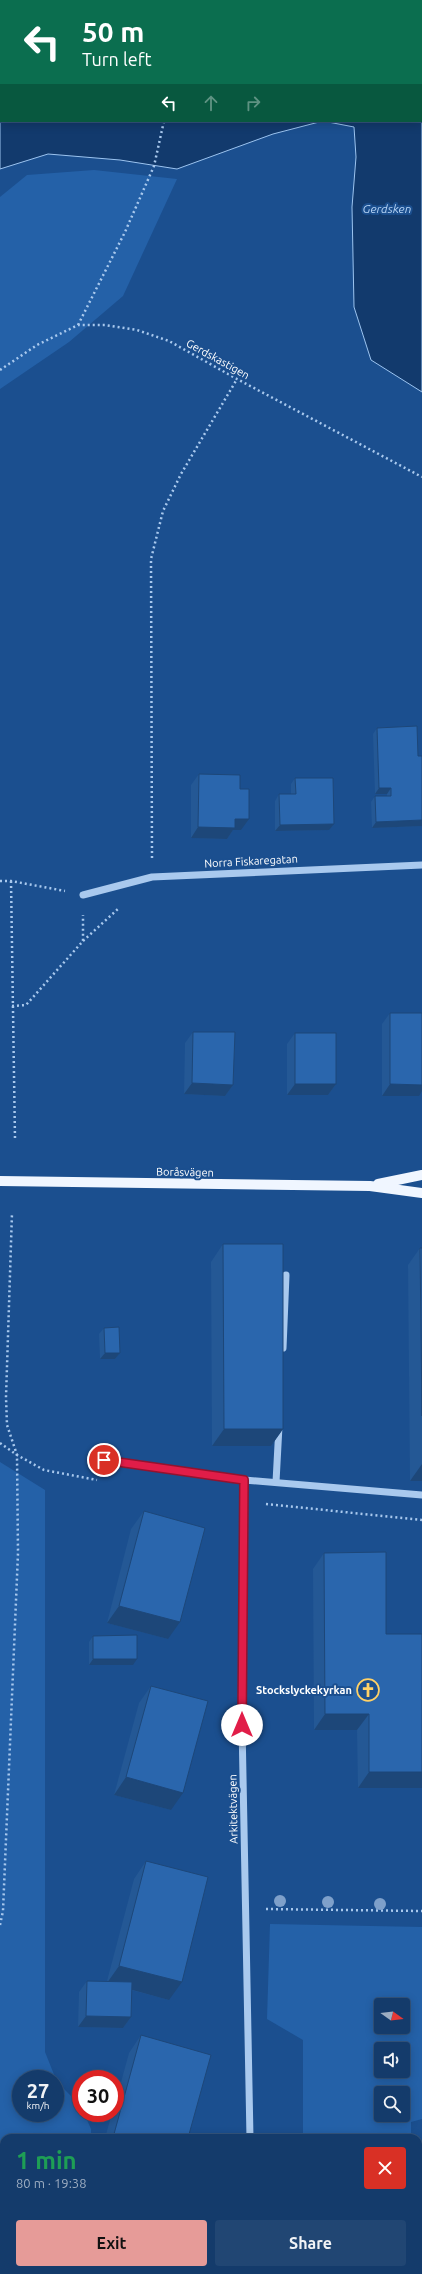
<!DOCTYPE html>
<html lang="en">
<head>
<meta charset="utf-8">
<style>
	body { margin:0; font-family:Ubuntu,sans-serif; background:#214673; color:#f1f3f6; height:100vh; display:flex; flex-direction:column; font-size:15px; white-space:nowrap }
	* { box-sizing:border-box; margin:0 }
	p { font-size:13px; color:#9dadc1 }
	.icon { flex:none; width:22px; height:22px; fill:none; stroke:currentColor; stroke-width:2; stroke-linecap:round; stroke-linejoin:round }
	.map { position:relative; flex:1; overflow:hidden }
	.side { position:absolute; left:0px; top:2134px; width:422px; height:140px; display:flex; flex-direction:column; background:#143b6b; border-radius:12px 12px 0 0; box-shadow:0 2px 10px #0003,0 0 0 1px #33557e }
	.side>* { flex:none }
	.guide { position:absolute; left:0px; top:0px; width:422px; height:122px; box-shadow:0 2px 10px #0003,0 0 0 1px #33557e; background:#0b6e4f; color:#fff; overflow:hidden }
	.needle { width:26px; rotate:104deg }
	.fabs { position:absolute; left:374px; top:1998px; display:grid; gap:8px }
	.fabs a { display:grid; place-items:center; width:36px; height:36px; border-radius:4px; background:#143b6b; box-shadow:0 2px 10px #0003,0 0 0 1px #33557e; font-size:20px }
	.speed { position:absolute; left:12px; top:2070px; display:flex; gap:8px; font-size:20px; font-weight:700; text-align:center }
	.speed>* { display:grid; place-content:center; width:52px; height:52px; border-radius:50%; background:#143b6b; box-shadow:0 2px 10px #0003,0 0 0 1px #33557e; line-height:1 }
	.speed small { font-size:10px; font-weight:400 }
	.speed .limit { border:6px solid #d22; background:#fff; color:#111 }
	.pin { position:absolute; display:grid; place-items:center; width:34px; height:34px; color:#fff; margin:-17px; border:2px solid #fff; border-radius:50%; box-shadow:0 1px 4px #0007 }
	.me { position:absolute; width:44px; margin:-22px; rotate:0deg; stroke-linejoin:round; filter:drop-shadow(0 0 3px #0008) }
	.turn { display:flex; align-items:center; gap:14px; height:84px; padding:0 16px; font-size:18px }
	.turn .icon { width:52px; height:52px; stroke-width:2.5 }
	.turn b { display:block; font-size:28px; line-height:34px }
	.lanes { display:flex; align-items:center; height:38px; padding:0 16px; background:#0003; justify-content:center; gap:20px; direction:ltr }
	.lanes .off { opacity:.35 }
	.round { display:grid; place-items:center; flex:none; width:42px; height:42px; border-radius:4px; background:#214673 }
	.headline { display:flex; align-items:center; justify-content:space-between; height:68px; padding:0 16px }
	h1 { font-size:24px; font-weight:600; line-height:30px; color:#1e9e55 }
	.button { display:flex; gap:8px; margin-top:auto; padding:8px 16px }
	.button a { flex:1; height:46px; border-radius:4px; background:#e69b98; color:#111; font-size:16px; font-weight:600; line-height:46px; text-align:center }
	.button a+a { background:#214673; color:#f1f3f6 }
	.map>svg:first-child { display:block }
	.green { fill:#2461a8; fill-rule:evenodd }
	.water { fill:#123a6d; stroke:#9cc4f0; fill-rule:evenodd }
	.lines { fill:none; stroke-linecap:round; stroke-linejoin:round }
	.path { stroke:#a9c9ee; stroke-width:2.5; stroke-dasharray:2 3; stroke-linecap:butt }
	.minor { stroke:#a9c9ee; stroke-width:7 }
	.major { stroke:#f0f6ff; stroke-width:10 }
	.tree { fill:#7ea0ca }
	.wall { fill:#245895 }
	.shaded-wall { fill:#1d4779 }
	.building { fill:#2a66ad; stroke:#1d4779 }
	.route-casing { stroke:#92132f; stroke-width:10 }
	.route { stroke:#e11d48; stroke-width:7 }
	.labels { text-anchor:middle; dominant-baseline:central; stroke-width:4; stroke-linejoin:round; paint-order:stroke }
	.street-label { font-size:11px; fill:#fff; stroke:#1b4f8f }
	.poi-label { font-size:11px; font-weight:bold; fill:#fff; stroke:#1b4f8f; text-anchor:end }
	.water-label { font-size:12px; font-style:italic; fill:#b5d3f5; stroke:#1b4f8f }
</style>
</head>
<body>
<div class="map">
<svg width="422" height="2274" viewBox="0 0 422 2274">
	<rect width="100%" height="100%" fill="#1b4f8f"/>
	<!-- green -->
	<g class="green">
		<path d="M94,170L177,179L123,296L69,342L0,389V197L27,175Z"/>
		<path d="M0,1462L45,1490V2052L57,2082L81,2106V2113H84L91,2129V2138H4V2270H84L83,2274H0ZM21,2079H55V2113H21Z"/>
		<path d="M270,1924L422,1927V2119L411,2122V2138H303V2040L267,2019ZM381,2005H403V2027H381ZM381,2049H403V2071H381ZM381,2093H403V2115H381Z"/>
		<path d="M418,2201L422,2202V2274H303V2270H418Z"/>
	</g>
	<!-- water -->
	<path class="water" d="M0,0H422V392L371,360L354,307L352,207L356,157L354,127L323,121L273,134L177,169L120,160L48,154L0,169ZM1,1H421V121H1Z"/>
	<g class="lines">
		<!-- path -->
		<g class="path">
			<path d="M78,325L125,232L154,166L164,121"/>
			<path d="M0,370L37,345L78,325H105L137,330L169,341L237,379L422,477"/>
			<path d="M152,858L151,559L163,511L181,474L237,379"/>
			<path d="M0,881H11L65,891"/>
			<path d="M11,881L15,1139"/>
			<path d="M83,941L119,908"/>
			<path d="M12,1006L26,1005L83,941V915"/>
			<path d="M0,1443L17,1455L44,1470L97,1480"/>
			<path d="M266,1504L422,1520"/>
			<path d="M266,1909L422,1911"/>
			<path d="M0,1925L3,1911L18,1553L17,1455L7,1425L6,1397L12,1213"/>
		</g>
		<!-- minor -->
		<g class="minor">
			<path d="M83,895L152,877L422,865"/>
			<path d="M283,1348L286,1275"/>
			<path d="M104,1460L244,1480L422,1495"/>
			<path d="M244,1480L242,1725L250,2138"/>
			<path d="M276,1482L279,1426"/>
			<path d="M251,2270V2274"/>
		</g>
		<!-- major -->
		<g class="major">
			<path d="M0,1181L370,1186L422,1193"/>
			<path d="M378,1184L422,1175"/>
		</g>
	</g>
	<!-- trees -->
	<g class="tree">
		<circle cx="280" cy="1901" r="6"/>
		<circle cx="328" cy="1902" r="6"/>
		<circle cx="380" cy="1904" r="6"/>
	</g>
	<!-- wall -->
	<g class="wall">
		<path d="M377,728L418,756L422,826L372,828L371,802L375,796H387V794H375L373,734Z"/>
		<path d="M199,774L240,789L241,830H233L227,839L191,838V785Z"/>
		<path d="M295,778L329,830L275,831V801L279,794H291V784Z"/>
		<path d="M390,1013L419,1096H382V1024Z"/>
		<path d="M193,1032L233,1085L225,1096L184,1094L185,1043Z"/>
		<path d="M295,1033L336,1084L328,1095H287V1044Z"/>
		<path d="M223,1244L283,1429L271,1446H212L211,1262Z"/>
		<path d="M420,1248H422V1481H410L408,1265Z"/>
		<path d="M104,1328L120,1353L115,1359H100L99,1334Z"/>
		<path d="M144,1511L168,1639L107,1623L131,1529Z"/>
		<path d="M324,1553L386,1634L422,1788H358L357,1730H314L313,1569Z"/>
		<path d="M93,1636L133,1665H89V1642Z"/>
		<path d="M151,1686L171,1810L114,1795L139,1703Z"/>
		<path d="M146,1861L169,2000L131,1990V2017L123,2028L78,2027L79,1992L87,1981H107L134,1879Z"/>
		<path d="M141,2035L188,2138H105L112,2113H115V2104L129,2053Z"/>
		<path d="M138,2270H204V2274H137Z"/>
	</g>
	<!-- shaded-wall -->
	<g class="shaded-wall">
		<path d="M379,788H391L387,794H375Z"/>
		<path d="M235,819H249L241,830H233L227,839L191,838L198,827Z"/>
		<path d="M422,820V826L372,828L376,822Z"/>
		<path d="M334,824L329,830L275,831L280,825Z"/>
		<path d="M192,1083L233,1085L225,1096L184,1094Z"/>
		<path d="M295,1084H336L328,1095H287Z"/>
		<path d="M390,1084L422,1085V1091L419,1096H382Z"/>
		<path d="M105,1353H120L115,1359H100Z"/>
		<path d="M224,1429H283L271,1446H212Z"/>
		<path d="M422,1464V1481H410Z"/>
		<path d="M119,1606L180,1622L168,1639L107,1623Z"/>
		<path d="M93,1659H137L133,1665H89Z"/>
		<path d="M325,1714H369L357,1730H314Z"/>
		<path d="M369,1772H422V1788H358Z"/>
		<path d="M126,1777L183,1793L171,1810L114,1795Z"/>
		<path d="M119,1966L182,1982L169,2000L107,1983Z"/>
		<path d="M86,2016L131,2017L123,2028L78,2027Z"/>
		<path d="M114,2134L130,2138H111Z"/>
	</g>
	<!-- building -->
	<g class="building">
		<path d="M417,726L418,756H422V820L376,822L375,796H391V788H379L377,728Z"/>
		<path d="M199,774L240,775V789H249V819H235V828L198,827Z"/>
		<path d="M295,778H333L334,824L280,825L279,794H296Z"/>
		<path d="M390,1013H422V1085L390,1084Z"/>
		<path d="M193,1032H235L233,1085L192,1083Z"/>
		<rect x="295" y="1033" width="41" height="51"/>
		<path d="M223,1244H283V1429H224Z"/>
		<path d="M420,1248H422V1416Z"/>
		<path d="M119,1327L120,1353H105L104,1328Z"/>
		<path d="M144,1511L205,1528L180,1622L119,1606Z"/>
		<path d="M386,1552V1634H422V1772H369V1714H325L324,1553Z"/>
		<path d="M137,1635V1659H93V1636Z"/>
		<path d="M151,1686L208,1701L183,1793L126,1777Z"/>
		<path d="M146,1861L208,1877L182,1982L119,1966Z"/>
		<path d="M87,1981L132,1982L131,2017L86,2016Z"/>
		<path d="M141,2035L211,2055L188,2138H130L114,2134Z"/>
		<path d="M147,2270H204V2274H146Z"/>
	</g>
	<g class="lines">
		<!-- route casing -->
		<g class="route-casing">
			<path id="route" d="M104,1460L244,1480L242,1725"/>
		</g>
		<!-- route -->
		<use href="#route" class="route"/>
	</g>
	<!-- icons -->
	<defs>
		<g id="church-ring" transform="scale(1.15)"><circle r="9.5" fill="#1b4f8f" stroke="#ffd166" stroke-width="1.5"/><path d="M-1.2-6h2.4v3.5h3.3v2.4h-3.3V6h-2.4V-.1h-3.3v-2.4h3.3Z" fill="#ffd166"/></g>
	</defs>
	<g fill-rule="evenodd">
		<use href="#church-ring" x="368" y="1690"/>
	</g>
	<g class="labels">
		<!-- street labels -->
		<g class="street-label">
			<text transform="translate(218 359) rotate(29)">Gerdskastigen</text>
			<text transform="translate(251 861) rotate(-3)">Norra Fiskaregatan</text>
			<text transform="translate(185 1172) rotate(1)">Boråsvägen</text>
			<text transform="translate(233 1809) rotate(-91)">Arkitektvägen</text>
		</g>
		<!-- poi labels -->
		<g class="poi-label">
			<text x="352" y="1690">Stockslyckekyrkan</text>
		</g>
		<!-- water labels -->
		<g class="water-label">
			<text x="387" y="208">Gerdsken</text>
		</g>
	</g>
</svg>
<div class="fabs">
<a><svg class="needle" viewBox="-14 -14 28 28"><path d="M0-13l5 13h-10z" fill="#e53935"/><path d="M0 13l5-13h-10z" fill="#9dadc1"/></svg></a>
<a><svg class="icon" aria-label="sound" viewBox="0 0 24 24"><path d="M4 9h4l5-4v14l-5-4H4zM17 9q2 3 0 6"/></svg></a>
<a><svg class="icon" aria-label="search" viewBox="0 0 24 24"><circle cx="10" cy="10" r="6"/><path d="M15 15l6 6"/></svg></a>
</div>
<div class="speed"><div>27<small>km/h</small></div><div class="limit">30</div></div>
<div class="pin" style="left:104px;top:1460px;background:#d93025"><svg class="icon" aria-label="arrive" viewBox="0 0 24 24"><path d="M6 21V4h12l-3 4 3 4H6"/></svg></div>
<svg class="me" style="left:242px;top:1725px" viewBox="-20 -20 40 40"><circle r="19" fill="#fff"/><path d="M0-13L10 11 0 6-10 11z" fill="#e11d48"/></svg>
<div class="guide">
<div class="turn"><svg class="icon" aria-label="left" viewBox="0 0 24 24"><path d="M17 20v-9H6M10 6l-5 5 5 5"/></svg><div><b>50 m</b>Turn left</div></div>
<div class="lanes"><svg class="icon" aria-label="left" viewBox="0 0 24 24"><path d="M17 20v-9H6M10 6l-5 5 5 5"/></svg><svg class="icon off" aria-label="ahead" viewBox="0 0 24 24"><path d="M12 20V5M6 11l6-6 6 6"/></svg><svg class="icon off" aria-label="right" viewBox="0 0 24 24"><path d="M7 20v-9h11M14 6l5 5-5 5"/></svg></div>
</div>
<section class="side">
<div class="headline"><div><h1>1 min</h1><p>80 m · 19:38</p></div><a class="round" style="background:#d93025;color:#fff"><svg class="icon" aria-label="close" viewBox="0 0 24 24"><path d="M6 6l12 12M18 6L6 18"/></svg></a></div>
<div class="button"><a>Exit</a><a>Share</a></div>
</section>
</div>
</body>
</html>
